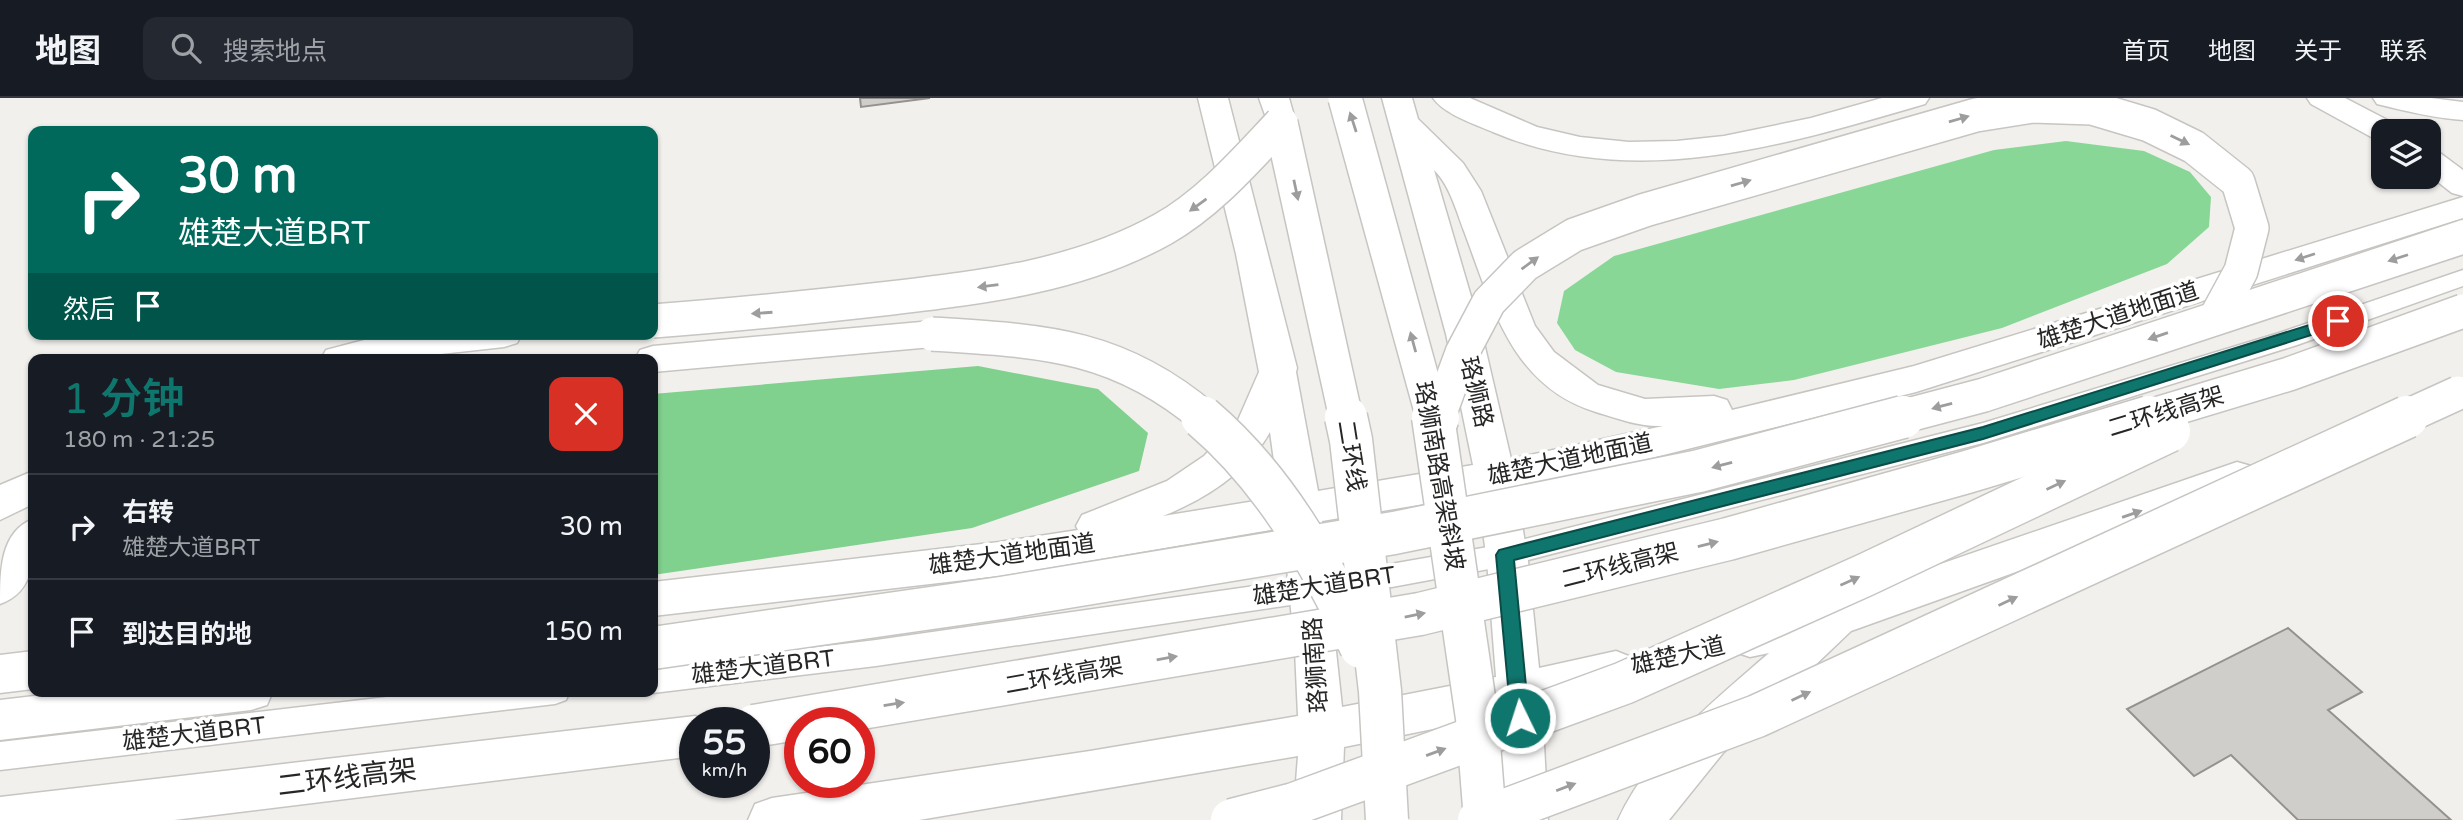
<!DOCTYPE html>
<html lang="zh">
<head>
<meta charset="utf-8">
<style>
	body { margin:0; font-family:"Varela Round","Noto Sans SC",sans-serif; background:#242831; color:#f1f3f6; height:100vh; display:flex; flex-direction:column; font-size:26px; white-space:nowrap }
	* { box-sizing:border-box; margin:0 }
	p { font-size:23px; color:#9ea1a6 }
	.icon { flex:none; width:38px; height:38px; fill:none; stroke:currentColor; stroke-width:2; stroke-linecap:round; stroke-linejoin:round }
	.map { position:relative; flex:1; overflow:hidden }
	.sheet { position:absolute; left:28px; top:256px; width:630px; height:343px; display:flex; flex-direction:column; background:#171b24; border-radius:14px; box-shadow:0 2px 5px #0004 }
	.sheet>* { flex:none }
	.hud { position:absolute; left:28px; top:28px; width:630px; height:214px; border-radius:14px; box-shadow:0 2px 5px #0004; background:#00695c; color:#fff; overflow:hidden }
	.tools { position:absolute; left:2371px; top:21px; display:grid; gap:14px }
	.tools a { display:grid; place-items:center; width:70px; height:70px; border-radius:14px; background:#171b24; box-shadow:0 2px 5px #0004; font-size:35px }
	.speed { position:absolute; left:679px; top:609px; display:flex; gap:14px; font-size:35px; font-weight:700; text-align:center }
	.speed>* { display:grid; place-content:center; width:91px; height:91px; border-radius:50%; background:#171b24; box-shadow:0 2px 5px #0004; line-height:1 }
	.speed small { font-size:18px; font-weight:400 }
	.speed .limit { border:10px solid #d22; background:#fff; color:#111 }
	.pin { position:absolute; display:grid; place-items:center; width:60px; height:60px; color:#fff; margin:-30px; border:4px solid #fff; border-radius:50%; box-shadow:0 2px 7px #0007 }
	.me { position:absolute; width:77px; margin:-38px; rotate:356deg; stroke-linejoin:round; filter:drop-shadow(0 0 5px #0008) }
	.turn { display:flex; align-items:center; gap:24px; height:147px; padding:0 35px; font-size:32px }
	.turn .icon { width:91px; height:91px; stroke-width:2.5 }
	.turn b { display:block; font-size:49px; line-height:60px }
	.then { display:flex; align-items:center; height:66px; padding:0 35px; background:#0003; gap:14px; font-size:26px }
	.round { display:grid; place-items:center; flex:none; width:74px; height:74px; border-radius:14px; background:#242831 }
	.headline { display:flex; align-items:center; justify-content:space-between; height:119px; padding:0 35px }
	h1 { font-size:42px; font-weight:600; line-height:52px; color:#0f766e }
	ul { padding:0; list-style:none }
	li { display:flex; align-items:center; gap:21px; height:105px; padding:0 35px; border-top:2px solid #363941 }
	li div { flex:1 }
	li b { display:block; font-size:26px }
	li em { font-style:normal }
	header { display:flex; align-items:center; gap:42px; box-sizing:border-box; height:98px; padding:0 35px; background:#171b24; border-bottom:2px solid #363941 }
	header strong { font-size:33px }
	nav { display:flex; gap:38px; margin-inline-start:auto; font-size:24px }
	.search { width:490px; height:63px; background:#242831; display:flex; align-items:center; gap:18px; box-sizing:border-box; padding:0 24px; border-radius:14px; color:#9ea1a6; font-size:26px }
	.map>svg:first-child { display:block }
	.green { fill:#89d796 }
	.forest { fill:#80d08e }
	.building { fill:#d0cecb; stroke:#94918e; stroke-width:2 }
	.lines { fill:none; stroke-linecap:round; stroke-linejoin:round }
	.lane-casing { stroke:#c7c5c2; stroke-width:3 }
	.primary-casing { stroke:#c7c5c2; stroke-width:3 }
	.highway-casing { stroke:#c7c5c2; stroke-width:3 }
	.lane { fill:#fff; fill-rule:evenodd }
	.primary { fill:#fff; fill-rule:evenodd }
	.highway { fill:#fff; fill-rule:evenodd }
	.highway-bridge-far1-casing { stroke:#c7c5c2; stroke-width:36; stroke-linecap:butt }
	.highway-bridge-casing { stroke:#c7c5c2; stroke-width:45; stroke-linecap:butt }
	.highway-bridge-far1 { stroke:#fff; stroke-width:33 }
	.highway-bridge { stroke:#fff; stroke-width:42 }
	.oneway { fill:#9e9d9d }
	.route { fill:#0f766e; stroke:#0a4d48; stroke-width:2 }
	.labels { text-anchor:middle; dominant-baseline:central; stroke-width:7; stroke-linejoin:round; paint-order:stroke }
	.street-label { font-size:24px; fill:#272625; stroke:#fff }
	.near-street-label { font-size:28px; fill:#272625; stroke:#fff }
</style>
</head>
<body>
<header>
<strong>地图</strong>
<div class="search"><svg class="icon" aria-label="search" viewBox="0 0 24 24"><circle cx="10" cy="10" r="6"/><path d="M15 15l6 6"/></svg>搜索地点</div>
<nav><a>首页</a><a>地图</a><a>关于</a><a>联系</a></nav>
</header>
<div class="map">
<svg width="2463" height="722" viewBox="0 0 2463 722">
	<rect width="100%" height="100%" fill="#f2f0ed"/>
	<!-- green -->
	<path class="green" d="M2066,43L2144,53L2190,74L2211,99L2209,129L2167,166L2002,230L1794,282L1719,291L1616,274L1575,252L1557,225L1564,193L1614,158L1994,52Z"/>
	<!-- forest -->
	<path class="forest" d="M978,268L1098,291L1148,335L1139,373L972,430L653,477V296Z"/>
	<!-- building -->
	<g class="building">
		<path d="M860,0H930L861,9Z"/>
		<path d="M2288,530L2362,594L2328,612L2451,722H2298L2231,657L2194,678L2127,611Z"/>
	</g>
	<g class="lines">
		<!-- lane casing -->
		<g class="lane-casing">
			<g id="lane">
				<path d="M2463,172V188L2297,247L1983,345L1505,468L1311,504L876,568L653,595L648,593H653V569L876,542L1311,480L1505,446L1983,325L2279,235Z"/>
				<path d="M438,593H570L566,602L555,606L0,672V644Z"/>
			</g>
		</g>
		<!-- primary casing -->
		<g class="primary-casing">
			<g id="primary">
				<path d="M1198,0H1228L1297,270L1296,274L1318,393L1473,367L1446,236L1382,0H1412L1418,21L1463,65L1481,93L1535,228L1554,254L1598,287L1645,301L1714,298L1727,302L1732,312L1914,268L2463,99V120L1916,294L1583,377L1516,390L1528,463L1539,570L1616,553L1631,559L1638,572L1631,585L1542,608L1548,722H1500L1497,618L1344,649L1341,722H1293L1298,658L919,722H748L755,706L772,700L1090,653L1298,618L1295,552L1283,430L999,478L653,518V484L999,444L1078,432L1076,428L1082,417L1167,383L1204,358L1238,322L1259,274L1236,156ZM1434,72C1450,88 1456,112 1464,133C1492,207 1511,288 1596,314C1619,321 1639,329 1663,328L1511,361L1482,236ZM1270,334L1279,399L1163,418C1205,401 1247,375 1270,334ZM1478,397L1487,463L1496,579L1342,609L1322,423Z"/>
				<path d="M2237,364L2251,368L2256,379L2251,390L1851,533L1723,655L1669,722H1618C1648,655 1715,602 1769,555L1750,559L1735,554L1729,541L1735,528L1836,502Z"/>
				<path d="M33,553V591L0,595V557Z"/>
			</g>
		</g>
		<!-- highway casing -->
		<g class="highway-casing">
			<g id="highway">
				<path d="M1259,0H1289L1296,25L1292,31L1281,34L1270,31Z"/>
				<path d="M1433,0H1470L1537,29L1580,39L1629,44L1677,43L1724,38L1811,20L1882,0H1929L1925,6C1785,47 1634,94 1493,34C1474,26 1444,16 1433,0Z"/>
				<path d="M2307,0H2345L2395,26L2399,33H2384V42L2373,40L2311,6Z"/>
				<path d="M2373,0H2431L2463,4V22C2434,20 2405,13 2377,6Z"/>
				<path d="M2429,52L2440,55L2463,72V98L2452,95L2429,77Z"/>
				<path d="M932,223L945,227L950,236L945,245L932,249L653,274V261H635L640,252L653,248Z"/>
				<path d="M387,236H522L517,245L504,249L396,261H321L326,252Z"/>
				<path d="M33,373V406L0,422V387Z"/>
				<path d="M33,421C35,454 37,493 0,506C0,473 0,434 33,421Z"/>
				<path d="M77,593H273L267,607L251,612L0,642V602Z"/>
				<path d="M695,618L712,625H695V658L174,722H0V699Z"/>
			</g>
		</g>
		<!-- lane -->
		<use href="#lane" class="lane"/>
		<!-- primary -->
		<use href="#primary" class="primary"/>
		<!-- highway -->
		<use href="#highway" class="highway"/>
		<!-- highway-bridge-far1 casing -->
		<g class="highway-bridge-far1-casing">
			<g id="highway-bridge-far1">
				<path d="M1345,0L1433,320"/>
				<path d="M1281,25L1346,320"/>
				<path d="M653,223C733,217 812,209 891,200C985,189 1079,178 1163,131C1209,105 1245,63 1281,25"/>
				<path d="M932,236C1041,243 1117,245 1205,320"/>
				<path d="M1438,320L1462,255L1489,204L1525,167L1574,137L1645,112L1976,17L2032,8L2092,10L2149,27L2194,49L2238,84L2252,130L2241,173L2216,219"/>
				<path d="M1897,320L1984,297L2463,139"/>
				<path d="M2143,320L2289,276L2463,213"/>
				<path d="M2403,320L2458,295"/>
			</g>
		</g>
		<!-- highway-bridge casing -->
		<g class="highway-bridge-casing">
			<g id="highway-bridge">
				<path d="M1202,319C1275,381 1321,464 1361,549"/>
				<path d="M1346,319L1351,342L1380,593L1387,722"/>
				<path d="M1433,319L1477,620L1485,722"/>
				<path d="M1435,327L1438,319"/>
				<path d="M653,550L1001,500L1394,435L1699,373L1903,319"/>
				<path d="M754,628L1420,516L1728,441L1967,374L2149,319"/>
				<path d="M1232,722L1294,706L1624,585L1865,477L2169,333"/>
				<path d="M1479,722L1757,618L2407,319"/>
			</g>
		</g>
		<!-- highway-bridge-far1 -->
		<use href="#highway-bridge-far1" class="highway-bridge-far1"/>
		<!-- highway-bridge -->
		<use href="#highway-bridge" class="highway-bridge"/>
	</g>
	<!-- one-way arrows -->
	<defs><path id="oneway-solid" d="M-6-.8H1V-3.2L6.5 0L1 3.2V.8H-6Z" transform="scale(1.75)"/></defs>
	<g class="oneway">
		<use href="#oneway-solid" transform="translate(1959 21) rotate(-16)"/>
		<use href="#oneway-solid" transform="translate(1353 24) rotate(-108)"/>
		<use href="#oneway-solid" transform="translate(2180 42) rotate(26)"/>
		<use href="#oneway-solid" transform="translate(1741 85) rotate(-16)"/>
		<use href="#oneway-solid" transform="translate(1296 92) rotate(78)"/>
		<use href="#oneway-solid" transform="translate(1198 107) rotate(144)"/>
		<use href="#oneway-solid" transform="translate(2305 159) rotate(162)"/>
		<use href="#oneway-solid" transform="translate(2398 160) rotate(162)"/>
		<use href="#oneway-solid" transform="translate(1530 165) rotate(-36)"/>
		<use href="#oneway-solid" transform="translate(988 188) rotate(173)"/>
		<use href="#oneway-solid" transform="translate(762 215) rotate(176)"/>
		<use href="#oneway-solid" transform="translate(2158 238) rotate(161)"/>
		<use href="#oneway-solid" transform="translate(1413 244) rotate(-105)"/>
		<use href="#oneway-solid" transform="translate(1942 308) rotate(165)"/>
		<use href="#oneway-solid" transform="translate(1722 367) rotate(165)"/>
		<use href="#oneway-solid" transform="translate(2056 387) rotate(-25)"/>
		<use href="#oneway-solid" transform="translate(2132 416) rotate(-19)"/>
		<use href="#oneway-solid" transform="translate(1708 446) rotate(-14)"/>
		<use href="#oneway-solid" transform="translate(1850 483) rotate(-24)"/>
		<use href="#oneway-solid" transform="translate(2008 503) rotate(-25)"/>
		<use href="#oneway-solid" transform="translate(1415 517) rotate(-11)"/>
		<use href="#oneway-solid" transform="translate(1167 560) rotate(-10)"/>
		<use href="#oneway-solid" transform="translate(1801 598) rotate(-25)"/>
		<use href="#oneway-solid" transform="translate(894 606) rotate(-9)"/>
		<use href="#oneway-solid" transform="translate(1436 654) rotate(-20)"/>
		<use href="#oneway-solid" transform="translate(1566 689) rotate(-21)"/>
	</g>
	<!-- route -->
	<path class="route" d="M2338,218L2343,220L2345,223L2343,227L1983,341L1514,462L1529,620L1527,626L1520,628L1514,626L1511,620L1496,457L1499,452L1983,329Z"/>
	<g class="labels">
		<!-- street labels -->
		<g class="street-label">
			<text transform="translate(2118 218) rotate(-18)">雄楚大道地面道</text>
			<text transform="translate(1476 294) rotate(77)">珞狮路</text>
			<text transform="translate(2166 314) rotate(-17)">二环线高架</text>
			<text transform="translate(1351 358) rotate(81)">二环线</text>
			<text transform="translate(1570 362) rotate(-12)">雄楚大道地面道</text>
			<text transform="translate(1439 378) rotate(80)">珞狮南路高架斜坡</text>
			<text transform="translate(1012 457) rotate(-8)">雄楚大道地面道</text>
			<text transform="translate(1620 468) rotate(-14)">二环线高架</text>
			<text transform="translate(1324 488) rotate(-9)">雄楚大道BRT</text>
			<text transform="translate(1678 558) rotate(-13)">雄楚大道</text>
			<text transform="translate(1316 567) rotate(-94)">珞狮南路</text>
			<text transform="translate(763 569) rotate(-7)">雄楚大道BRT</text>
			<text transform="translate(1064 578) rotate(-10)">二环线高架</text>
			<text transform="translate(194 636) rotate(-7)">雄楚大道BRT</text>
		</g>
		<!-- near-street labels -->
		<g class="near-street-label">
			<text transform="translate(347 680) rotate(-7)">二环线高架</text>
		</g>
	</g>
</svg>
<div class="tools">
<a><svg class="icon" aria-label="layers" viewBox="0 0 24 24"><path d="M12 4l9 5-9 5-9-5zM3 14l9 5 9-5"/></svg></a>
</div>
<div class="speed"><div>55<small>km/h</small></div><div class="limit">60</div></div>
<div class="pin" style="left:2338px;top:223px;background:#d93025"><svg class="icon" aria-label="arrive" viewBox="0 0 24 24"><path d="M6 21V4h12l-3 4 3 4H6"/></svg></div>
<svg class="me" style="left:1520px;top:620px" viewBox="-20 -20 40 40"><circle r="17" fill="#0f766e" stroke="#fff" stroke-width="3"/><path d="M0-11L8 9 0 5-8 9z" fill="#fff"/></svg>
<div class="hud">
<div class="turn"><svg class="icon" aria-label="right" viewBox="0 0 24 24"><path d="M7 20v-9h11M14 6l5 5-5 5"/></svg><div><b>30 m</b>雄楚大道BRT</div></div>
<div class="then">然后<svg class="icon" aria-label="arrive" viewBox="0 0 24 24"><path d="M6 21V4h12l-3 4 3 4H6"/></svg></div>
</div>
<section class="sheet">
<div class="headline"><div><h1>1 分钟</h1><p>180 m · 21:25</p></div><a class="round" style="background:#d93025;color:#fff"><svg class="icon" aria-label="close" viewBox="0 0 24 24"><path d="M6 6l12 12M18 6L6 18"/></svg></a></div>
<ul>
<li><svg class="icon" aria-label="right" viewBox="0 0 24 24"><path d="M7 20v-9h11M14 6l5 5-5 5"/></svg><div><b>右转</b><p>雄楚大道BRT</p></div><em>30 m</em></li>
<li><svg class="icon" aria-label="arrive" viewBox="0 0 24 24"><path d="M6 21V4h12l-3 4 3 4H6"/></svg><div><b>到达目的地</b></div><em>150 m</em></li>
</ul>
</section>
</div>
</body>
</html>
